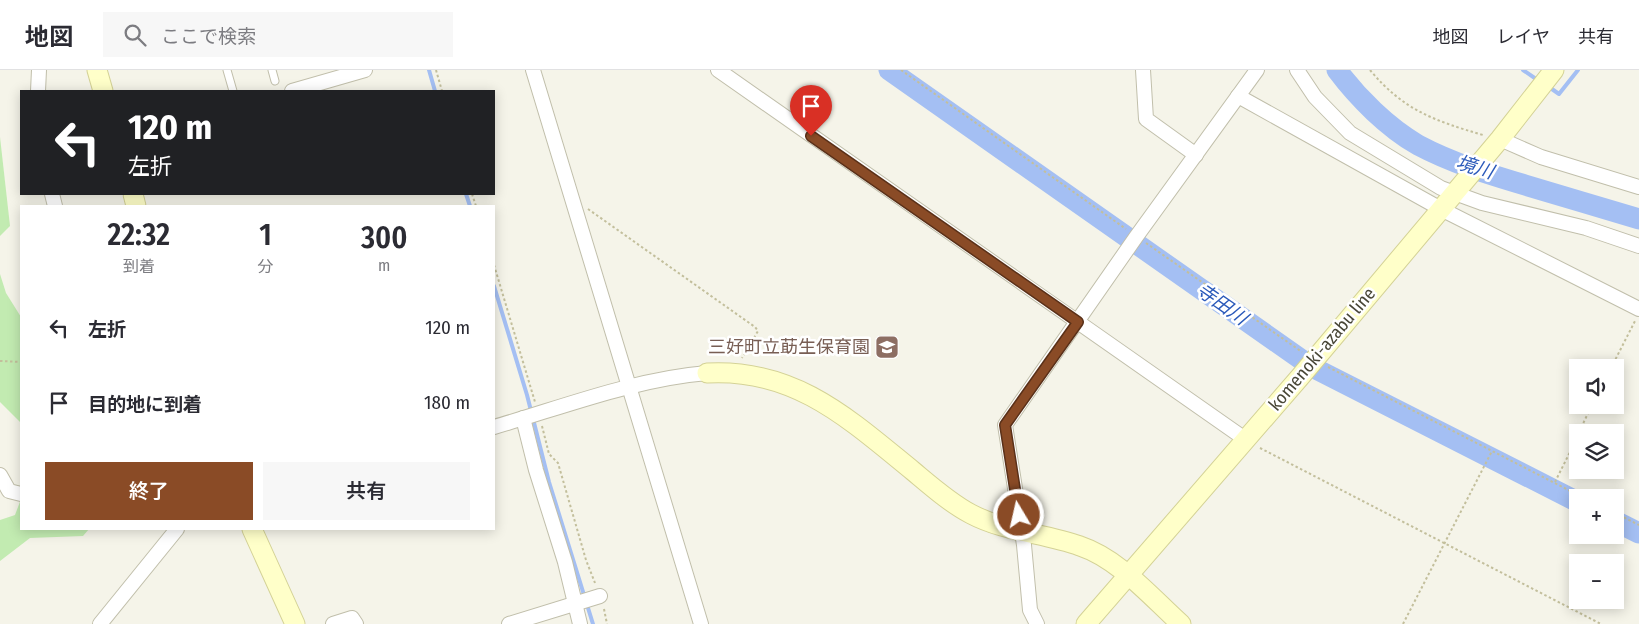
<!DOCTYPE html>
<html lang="ja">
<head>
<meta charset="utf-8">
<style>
	body { margin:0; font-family:"Fira Sans Condensed","Noto Sans JP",sans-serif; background:#f7f7f7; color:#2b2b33; height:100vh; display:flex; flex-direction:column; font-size:19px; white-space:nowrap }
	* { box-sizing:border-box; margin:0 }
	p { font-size:16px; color:#7c7c81 }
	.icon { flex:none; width:28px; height:28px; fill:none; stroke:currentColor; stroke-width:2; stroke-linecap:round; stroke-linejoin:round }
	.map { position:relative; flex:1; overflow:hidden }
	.panel { position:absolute; left:20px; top:135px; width:475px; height:325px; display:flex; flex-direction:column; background:#fff; border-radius:0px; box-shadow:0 2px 12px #0003 }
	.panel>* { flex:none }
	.hud { position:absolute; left:20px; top:20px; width:475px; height:105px; border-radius:0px; box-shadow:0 2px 12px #0003; background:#202124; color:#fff; overflow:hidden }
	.fabs { position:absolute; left:1569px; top:289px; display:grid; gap:10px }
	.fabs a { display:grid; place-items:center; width:55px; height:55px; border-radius:0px; background:#fff; box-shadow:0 2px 12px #0003; font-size:25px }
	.pin { position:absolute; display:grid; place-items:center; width:42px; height:42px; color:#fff; margin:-51px -21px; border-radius:50% 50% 50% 0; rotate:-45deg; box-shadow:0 0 5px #0007 }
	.pin .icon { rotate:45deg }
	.me { position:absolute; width:55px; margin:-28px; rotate:351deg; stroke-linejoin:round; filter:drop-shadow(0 0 4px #0008) }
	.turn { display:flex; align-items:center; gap:18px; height:105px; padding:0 25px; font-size:22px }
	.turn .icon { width:65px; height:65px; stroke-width:2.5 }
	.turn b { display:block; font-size:35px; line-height:42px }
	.eta { display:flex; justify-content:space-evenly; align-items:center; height:85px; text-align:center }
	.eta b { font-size:30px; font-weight:600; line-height:35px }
	.action { display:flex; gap:10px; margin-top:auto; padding:10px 25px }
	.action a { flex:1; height:58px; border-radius:0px; background:#8a4b26; color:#fff; font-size:20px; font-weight:600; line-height:58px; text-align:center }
	.action a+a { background:#f7f7f7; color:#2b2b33 }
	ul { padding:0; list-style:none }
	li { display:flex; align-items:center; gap:15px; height:75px; padding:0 25px }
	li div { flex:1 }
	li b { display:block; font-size:19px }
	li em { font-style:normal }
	header { display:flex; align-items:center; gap:30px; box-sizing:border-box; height:70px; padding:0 25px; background:#fff; border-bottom:1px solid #e1e1e2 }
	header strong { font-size:24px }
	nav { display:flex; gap:28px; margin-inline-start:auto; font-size:18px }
	.search { width:350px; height:45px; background:#f7f7f7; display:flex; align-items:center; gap:12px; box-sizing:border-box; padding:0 18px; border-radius:0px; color:#7c7c81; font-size:19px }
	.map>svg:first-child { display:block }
	.green { fill:#c2ebb1 }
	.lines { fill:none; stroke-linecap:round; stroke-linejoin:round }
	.stream { stroke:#a4bff3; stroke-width:4 }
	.river { stroke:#a4bff3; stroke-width:21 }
	.lane-casing { stroke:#c1bfab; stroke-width:9 }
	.street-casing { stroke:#c1bfab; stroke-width:16 }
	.secondary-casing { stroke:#d4d296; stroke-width:21 }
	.path { stroke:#c3bf9c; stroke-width:2; stroke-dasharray:2.5 2.5; stroke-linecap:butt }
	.lane { stroke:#fff; stroke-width:7 }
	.street { stroke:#fff; stroke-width:14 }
	.secondary { stroke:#ffffc9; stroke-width:19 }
	.route-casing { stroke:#5a3119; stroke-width:12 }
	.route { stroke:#8a4b26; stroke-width:9 }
	.labels { text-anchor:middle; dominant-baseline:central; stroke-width:5; stroke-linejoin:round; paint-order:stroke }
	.education-label { font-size:18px; fill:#785e54; stroke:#fff; text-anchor:end }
	.street-label { font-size:18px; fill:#494737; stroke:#fff }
	.water-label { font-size:19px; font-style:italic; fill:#2b5aba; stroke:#fff }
</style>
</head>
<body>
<header>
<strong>地図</strong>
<div class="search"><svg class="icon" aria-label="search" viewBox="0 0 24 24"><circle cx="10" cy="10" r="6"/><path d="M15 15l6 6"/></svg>ここで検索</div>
<nav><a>地図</a><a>レイヤ</a><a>共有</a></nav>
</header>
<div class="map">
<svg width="1639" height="554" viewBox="0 0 1639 554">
	<rect width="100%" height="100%" fill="#f5f4e9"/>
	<!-- green -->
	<g class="green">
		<path d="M0,67L10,156L0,166Z"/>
		<path d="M0,204L6,223L21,247V353L0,332Z"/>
		<path d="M21,429V459H89L83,466L30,468L0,491V450L15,445Z"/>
	</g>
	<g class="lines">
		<!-- stream -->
		<g class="stream">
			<path d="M429,0L435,21"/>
			<path d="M1523,0L1539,11"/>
			<path d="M1549,17L1559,24L1578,0"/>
			<path d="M466,124L470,136"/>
			<path d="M494,216L527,325L549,412L593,554"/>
		</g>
		<!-- river -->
		<g class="river">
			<path d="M889,0L1312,297L1578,432"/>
			<path d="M1337,0C1358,28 1387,57 1418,75C1452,93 1488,104 1525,115C1563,126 1601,138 1639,149"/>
			<path d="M1615,451L1639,463"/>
		</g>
		<!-- lane casing -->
		<g class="lane-casing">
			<g id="lane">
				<path d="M227,0L233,21"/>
				<path d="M272,0L275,11"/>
			</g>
		</g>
		<!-- street casing -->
		<g class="street-casing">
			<g id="street">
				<path d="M533,0L701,554"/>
				<path d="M718,0L1245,369"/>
				<path d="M1143,0L1146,49L1196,85"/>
				<path d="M1297,0L1315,27L1350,63L1441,118L1482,133L1586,158L1639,176"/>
				<path d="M38,21L39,0"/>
				<path d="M292,21L365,0"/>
				<path d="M1238,26L1441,139L1639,239"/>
				<path d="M1500,69L1541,87L1639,117"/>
				<path d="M52,124L55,136"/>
				<path d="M523,348L536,400L565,492L580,554"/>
				<path d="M494,357C563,337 635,309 707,303"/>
				<path d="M0,405L9,421L21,424"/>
				<path d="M100,554L177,459"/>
				<path d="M333,554L352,548L356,554"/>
				<path d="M509,554L600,526"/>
				<path d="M1037,554L1030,540L1024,475L1005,355L1136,167L1257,0"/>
			</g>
		</g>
		<!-- secondary casing -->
		<g class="secondary-casing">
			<g id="secondary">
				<path d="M97,0L103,21"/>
				<path d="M133,124L136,136"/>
				<path d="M707,303C795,298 849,349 913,401C931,416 950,433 971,444C1005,462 1044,463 1080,476C1119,489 1151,527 1181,554"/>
				<path d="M252,459L295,554"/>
				<path d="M1086,554L1300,307L1500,69L1554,0"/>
			</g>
		</g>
		<!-- path -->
		<g class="path">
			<path d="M436,0L442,21"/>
			<path d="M901,0L1126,159"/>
			<path d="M1370,0C1403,40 1435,51 1483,65"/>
			<path d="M472,124L476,136"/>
			<path d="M588,139L755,257L758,261L742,288"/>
			<path d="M1146,173L1302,282"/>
			<path d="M494,195L535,332"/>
			<path d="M0,291L21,292"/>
			<path d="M1328,297L1584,428"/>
			<path d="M1611,298L1635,251"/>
			<path d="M542,356L549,384L558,393L586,490L595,513"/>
			<path d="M1579,362L1592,335"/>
			<path d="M1260,378L1601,554"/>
			<path d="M1555,412L1578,366"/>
			<path d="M1615,443L1639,455"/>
			<path d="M604,539L607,554"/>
			<path d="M1403,554L1492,381"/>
		</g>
		<!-- lane -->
		<use href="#lane" class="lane"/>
		<!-- street -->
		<use href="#street" class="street"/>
		<!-- secondary -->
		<use href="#secondary" class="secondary"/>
	</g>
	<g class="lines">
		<!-- route casing -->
		<g class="route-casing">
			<path id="route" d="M811,66L1078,252L1005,355L1019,445"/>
		</g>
		<!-- route -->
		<use href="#route" class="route"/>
	</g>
	<!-- icons -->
	<defs>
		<g id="school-square" transform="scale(1.25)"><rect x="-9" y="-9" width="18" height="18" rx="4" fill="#8d6e63" stroke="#fff"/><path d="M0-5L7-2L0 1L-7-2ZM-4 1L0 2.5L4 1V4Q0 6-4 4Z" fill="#fff"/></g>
	</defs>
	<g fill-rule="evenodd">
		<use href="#school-square" x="887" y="277"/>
	</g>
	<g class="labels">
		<!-- education labels -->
		<g class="education-label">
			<text x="870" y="277">三好町立莇生保育園</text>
		</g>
		<!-- street labels -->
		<g class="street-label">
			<text transform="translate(1322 279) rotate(-50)">komenoki-azabu line</text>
		</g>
		<!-- water labels -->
		<g class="water-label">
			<text transform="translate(1475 97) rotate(17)">境川</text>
			<text transform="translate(1222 234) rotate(35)">寺田川</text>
		</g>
	</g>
</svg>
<div class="fabs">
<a><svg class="icon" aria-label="sound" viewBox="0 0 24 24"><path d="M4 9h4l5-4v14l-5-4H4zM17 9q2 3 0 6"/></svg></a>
<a><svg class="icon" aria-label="layers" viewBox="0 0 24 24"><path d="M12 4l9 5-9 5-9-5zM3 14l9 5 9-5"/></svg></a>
<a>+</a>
<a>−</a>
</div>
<div class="pin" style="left:811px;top:66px;background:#d93025"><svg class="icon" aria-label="arrive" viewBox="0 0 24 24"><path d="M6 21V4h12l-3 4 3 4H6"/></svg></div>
<svg class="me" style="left:1019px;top:445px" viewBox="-20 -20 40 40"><circle r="17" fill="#8a4b26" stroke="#fff" stroke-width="3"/><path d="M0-11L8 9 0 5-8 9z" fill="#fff"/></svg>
<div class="hud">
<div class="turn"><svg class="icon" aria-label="left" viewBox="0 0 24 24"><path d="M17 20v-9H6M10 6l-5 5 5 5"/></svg><div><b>120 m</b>左折</div></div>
</div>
<section class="panel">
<div class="eta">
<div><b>22:32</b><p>到着</p></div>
<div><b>1</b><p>分</p></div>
<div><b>300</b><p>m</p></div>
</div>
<ul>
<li><svg class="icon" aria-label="left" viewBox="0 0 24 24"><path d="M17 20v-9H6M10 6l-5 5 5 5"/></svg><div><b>左折</b></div><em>120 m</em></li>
<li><svg class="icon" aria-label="arrive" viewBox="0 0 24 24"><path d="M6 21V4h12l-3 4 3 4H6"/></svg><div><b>目的地に到着</b></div><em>180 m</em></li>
</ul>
<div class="action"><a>終了</a><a>共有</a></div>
</section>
</div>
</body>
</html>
